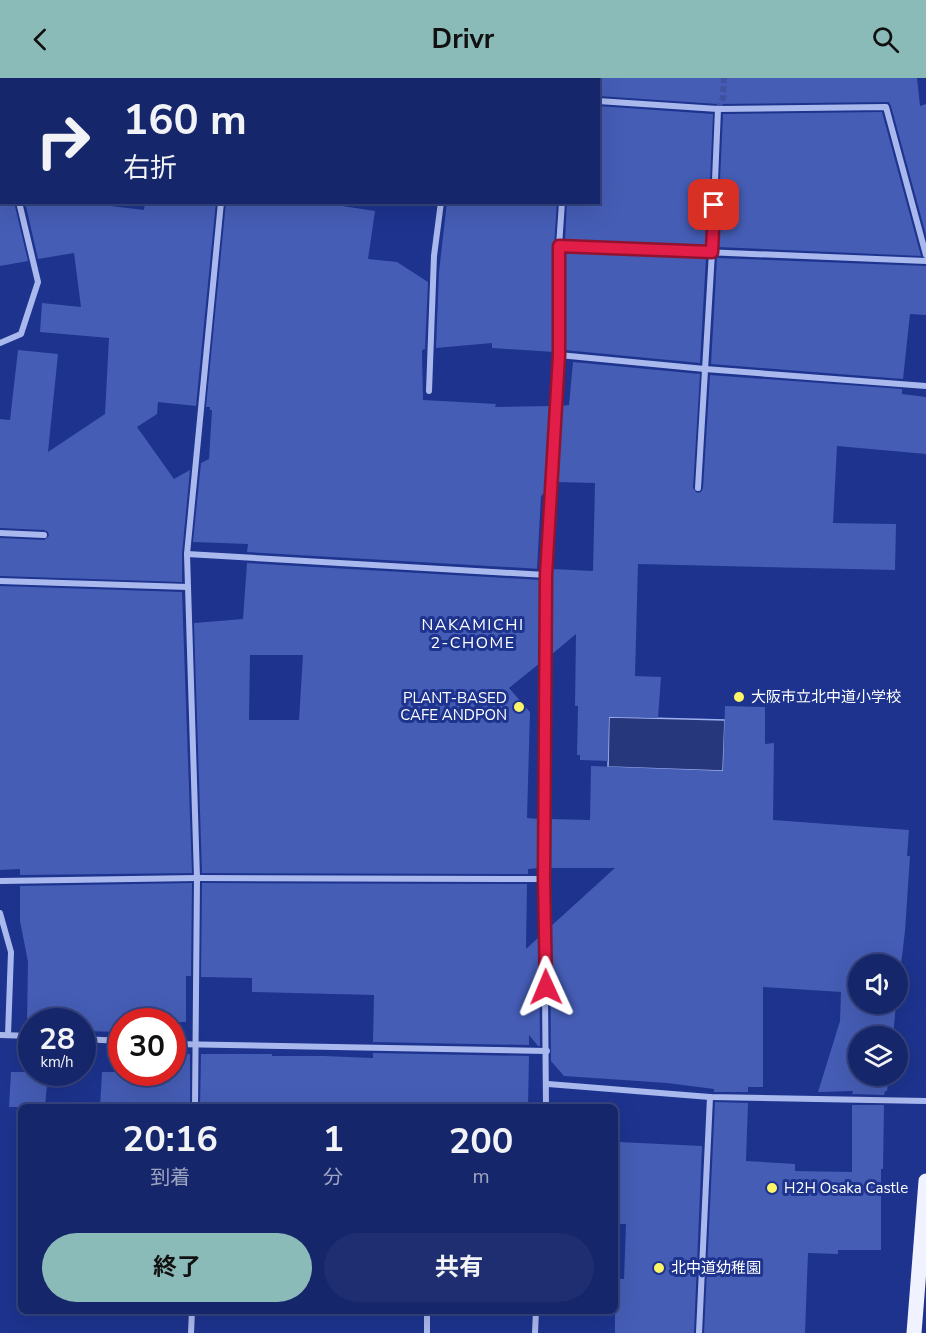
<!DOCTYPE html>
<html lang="ja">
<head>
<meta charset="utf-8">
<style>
	body { margin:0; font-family:"Nunito Sans","Noto Sans JP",sans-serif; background:#1f2e70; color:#f1f3f6; height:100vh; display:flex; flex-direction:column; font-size:22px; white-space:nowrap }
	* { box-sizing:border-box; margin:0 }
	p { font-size:20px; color:#9ea5c1 }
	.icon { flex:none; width:33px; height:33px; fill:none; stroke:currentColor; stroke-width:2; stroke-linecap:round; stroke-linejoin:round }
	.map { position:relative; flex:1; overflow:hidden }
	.details { position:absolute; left:18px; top:1026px; width:600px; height:210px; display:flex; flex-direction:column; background:#16266a; border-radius:9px; box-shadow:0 6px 24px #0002,0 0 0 2px #35437e }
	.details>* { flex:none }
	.hud { position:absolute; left:0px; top:0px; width:600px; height:126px; box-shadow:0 6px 24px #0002,0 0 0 2px #35437e; background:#16266a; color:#f1f3f6; overflow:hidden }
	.buttons { position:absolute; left:848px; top:876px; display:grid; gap:12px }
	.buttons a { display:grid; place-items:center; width:60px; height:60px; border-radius:50%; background:#16266a; box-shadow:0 6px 24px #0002,0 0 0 2px #35437e; font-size:30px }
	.speed { position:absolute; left:18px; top:930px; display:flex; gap:12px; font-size:30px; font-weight:700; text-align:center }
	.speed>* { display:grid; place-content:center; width:78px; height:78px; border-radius:50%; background:#16266a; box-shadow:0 6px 24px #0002,0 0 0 2px #35437e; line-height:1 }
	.speed small { font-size:15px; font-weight:400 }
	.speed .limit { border:9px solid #d22; background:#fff; color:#111 }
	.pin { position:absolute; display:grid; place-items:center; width:51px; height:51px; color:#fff; margin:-26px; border-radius:12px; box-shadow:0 3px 9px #0006 }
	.me { position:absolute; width:66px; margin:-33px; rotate:359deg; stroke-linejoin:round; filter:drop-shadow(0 0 4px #0008) }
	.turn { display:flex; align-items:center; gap:21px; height:126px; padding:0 24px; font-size:27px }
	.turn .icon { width:78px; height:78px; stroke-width:2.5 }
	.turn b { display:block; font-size:42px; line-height:51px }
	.eta { display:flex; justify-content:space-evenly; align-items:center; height:102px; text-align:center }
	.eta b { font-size:36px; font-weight:700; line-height:42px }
	.primary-button { display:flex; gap:12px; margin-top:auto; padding:12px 24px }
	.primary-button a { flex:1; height:69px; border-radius:36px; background:#8bbbb9; color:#111; font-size:24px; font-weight:700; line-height:69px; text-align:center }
	.primary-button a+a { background:#1f2e70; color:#f1f3f6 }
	header { display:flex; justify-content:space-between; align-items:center; height:78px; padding:0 24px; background:#8bbbb9; color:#111; font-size:27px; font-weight:700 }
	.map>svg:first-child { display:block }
	.water { fill:#27377c; stroke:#9db0ef; stroke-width:1.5 }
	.building { fill:#455db5; fill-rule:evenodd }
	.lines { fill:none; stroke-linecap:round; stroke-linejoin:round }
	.street-tunnel { stroke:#3f529f; stroke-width:6; stroke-dasharray:6 3; stroke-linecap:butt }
	.street { stroke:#aab9ed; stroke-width:6 }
	.primary { stroke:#f0f3ff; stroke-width:15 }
	.route-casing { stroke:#92132f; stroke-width:15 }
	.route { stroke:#e11d48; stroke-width:10 }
	.poi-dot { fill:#fdf568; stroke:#1d338e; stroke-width:2 }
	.labels { text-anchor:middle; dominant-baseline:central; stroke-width:6; stroke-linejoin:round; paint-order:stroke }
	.poi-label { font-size:15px; fill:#fff; stroke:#1d338e; text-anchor:start }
	.neighbourhood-label { font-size:16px; letter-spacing:1.5px; fill:#fff; stroke:#1d338e }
</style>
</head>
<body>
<header><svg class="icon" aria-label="back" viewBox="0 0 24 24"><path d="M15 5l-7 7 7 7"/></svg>Drivr<svg class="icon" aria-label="search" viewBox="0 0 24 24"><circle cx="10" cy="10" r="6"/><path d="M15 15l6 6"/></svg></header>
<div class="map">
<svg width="926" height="1255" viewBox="0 0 926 1255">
	<rect width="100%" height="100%" fill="#1d338e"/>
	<!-- water -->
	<path class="water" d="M609,639L725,642L723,693L608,689Z"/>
	<!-- building -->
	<g class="building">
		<path d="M598,0H917L920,28L926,26V157L891,28L889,24L718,26L598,18Z"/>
		<path d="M598,28L713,36L707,169L565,163L567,124H598Z"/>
		<path d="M882,34L921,178L717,169L723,36Z"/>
		<path d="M0,124H14L28,183L0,188Z"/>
		<path d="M25,124H78L144,132L145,124H216L196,328L158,324L157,336L137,349L174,401L190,392L182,476V504L0,498V460L44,462L49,458L48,454L44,452L0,450V341L10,342L18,272L58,276L48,374L105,336L109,260L40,254L42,225L81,229L74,175L38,181Z"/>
		<path d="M226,124H316L375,133L368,181L397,184L428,204L425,271L422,272L423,322L496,326L495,329L551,328L546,413L541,418L537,491H541L247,474L248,466L193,464L201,385L209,381L212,332H210V329H206Z"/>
		<path d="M447,124H557L554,168V274L492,270V265L436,270L439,194Z"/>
		<path d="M564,173L706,179L700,285L564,272Z"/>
		<path d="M717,180L926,188V237L910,236L903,301L711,286Z"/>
		<path d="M573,284L700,296L693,410L697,415L701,414L703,410L710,297L902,311V316L926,319V376L837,368L833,445L896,446L895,492L638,486L635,598L661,599L658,640L609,639L608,683L580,682V677H577L578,628H575L576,556L551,577L552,491L593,493L595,405L557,404L561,328L569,327Z"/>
		<path d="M247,485L541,502L540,585L509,610L530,634L527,740L539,741V790L528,791V796L202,795L194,545L243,541ZM250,577H303L299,642H249Z"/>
		<path d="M0,508L182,514L192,795L20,797V791L0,792Z"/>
		<path d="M725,628L765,629V666L774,665L773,742L909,752L907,778H910L905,853L897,920V886H858V926H896L893,958H858V998H889L887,1013H885L884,1017L852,1016L853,1013L818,1014L840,943L841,914L763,909V1009H748V1014H714V1011L667,1005L564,998L551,983L550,849L615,790H549L550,741L590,742L591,688L723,693Z"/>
		<path d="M192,805L191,898H186V944H122V954L82,953V944H27L28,884L20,843V808Z"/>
		<path d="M202,805L527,806L526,871L539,859L540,968H538L529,957V967L373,964L374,917L252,914V900L201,899Z"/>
		<path d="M373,975L529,978L528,1029H200L201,976H272V978H324L373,980Z"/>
		<path d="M190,976V1029H100L102,994H172V977Z"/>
		<path d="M11,994H48L45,1029H9Z"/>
		<path d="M715,1024L748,1025L746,1083L795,1086V1093L852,1094V1027H884L883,1091H881V1172H838V1176L808,1175L805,1255H704Z"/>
		<path d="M619,1064L702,1068L694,1255H615V1201H624L626,1146H616Z"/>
	</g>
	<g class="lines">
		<!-- street-tunnel -->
		<path class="street-tunnel" d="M718,31L723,20L724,0"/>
		<!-- street -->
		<g class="street">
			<path d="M418,0L429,2"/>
			<path d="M61,2L62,0"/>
			<path d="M234,2V0"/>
			<path d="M461,2L462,0"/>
			<path d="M571,2V0"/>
			<path d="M598,23L718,31L886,29L926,177"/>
			<path d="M0,94L2,92"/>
			<path d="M559,168L926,183"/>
			<path d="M0,265L21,256L38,204L19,124"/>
			<path d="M559,277L705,291L926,308"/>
			<path d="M429,313L434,178L441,124"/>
			<path d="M698,410L712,174L718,31"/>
			<path d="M0,455L44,457"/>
			<path d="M187,476L546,497"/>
			<path d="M0,503L188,509"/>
			<path d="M0,803L197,800L544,801"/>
			<path d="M0,835L11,874L8,957"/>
			<path d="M0,957L32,958"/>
			<path d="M82,961L122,963"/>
			<path d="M172,966L547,973"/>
			<path d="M548,1006L710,1019L926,1023"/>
			<path d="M195,1029L197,800L187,476L221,124"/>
			<path d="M546,1029L544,801L546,497L559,277V168L562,124"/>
			<path d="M191,1255L192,1233"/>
			<path d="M427,1255V1233"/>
			<path d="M535,1255L536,1233"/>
			<path d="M699,1255L710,1019"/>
		</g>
		<!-- primary -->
		<path class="primary" d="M914,1255L926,1103"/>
	</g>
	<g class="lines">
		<!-- route casing -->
		<g class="route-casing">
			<path id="route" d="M546,909L544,801L546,497L559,277V168L712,174L714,127"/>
		</g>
		<!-- route -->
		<use href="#route" class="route"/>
	</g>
	<!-- markers -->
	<g class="poi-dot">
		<circle cx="739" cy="619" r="6"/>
		<circle cx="519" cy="629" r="6"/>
		<circle cx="772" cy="1110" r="6"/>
		<circle cx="659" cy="1190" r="6"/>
	</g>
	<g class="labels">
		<!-- poi labels -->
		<g class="poi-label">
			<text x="751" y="619">大阪市立北中道小学校</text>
			<text x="507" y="620" text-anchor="end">PLANT-BASED<tspan x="507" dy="17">CAFE ANDPON</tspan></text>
			<text x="784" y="1110">H2H Osaka Castle</text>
			<text x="671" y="1190">北中道幼稚園</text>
		</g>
		<!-- neighbourhood labels -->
		<g class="neighbourhood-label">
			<text x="473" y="547">NAKAMICHI<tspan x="473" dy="18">2-CHOME</tspan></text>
		</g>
	</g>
</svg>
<div class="buttons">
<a><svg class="icon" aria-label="sound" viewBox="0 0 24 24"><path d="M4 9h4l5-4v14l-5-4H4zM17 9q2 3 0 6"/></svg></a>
<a><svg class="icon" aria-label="layers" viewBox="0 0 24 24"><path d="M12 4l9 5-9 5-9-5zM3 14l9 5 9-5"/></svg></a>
</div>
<div class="speed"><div>28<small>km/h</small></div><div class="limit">30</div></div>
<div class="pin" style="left:714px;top:127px;background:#d93025"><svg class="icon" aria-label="arrive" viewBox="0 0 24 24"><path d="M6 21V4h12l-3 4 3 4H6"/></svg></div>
<svg class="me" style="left:546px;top:909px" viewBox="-20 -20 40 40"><path d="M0-17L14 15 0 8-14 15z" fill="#e11d48" stroke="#fff" stroke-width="4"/></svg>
<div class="hud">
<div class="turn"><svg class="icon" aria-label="right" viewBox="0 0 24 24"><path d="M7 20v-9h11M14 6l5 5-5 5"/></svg><div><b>160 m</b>右折</div></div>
</div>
<section class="details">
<div class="eta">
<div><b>20:16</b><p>到着</p></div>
<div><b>1</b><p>分</p></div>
<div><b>200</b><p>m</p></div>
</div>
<div class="primary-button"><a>終了</a><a>共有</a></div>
</section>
</div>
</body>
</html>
